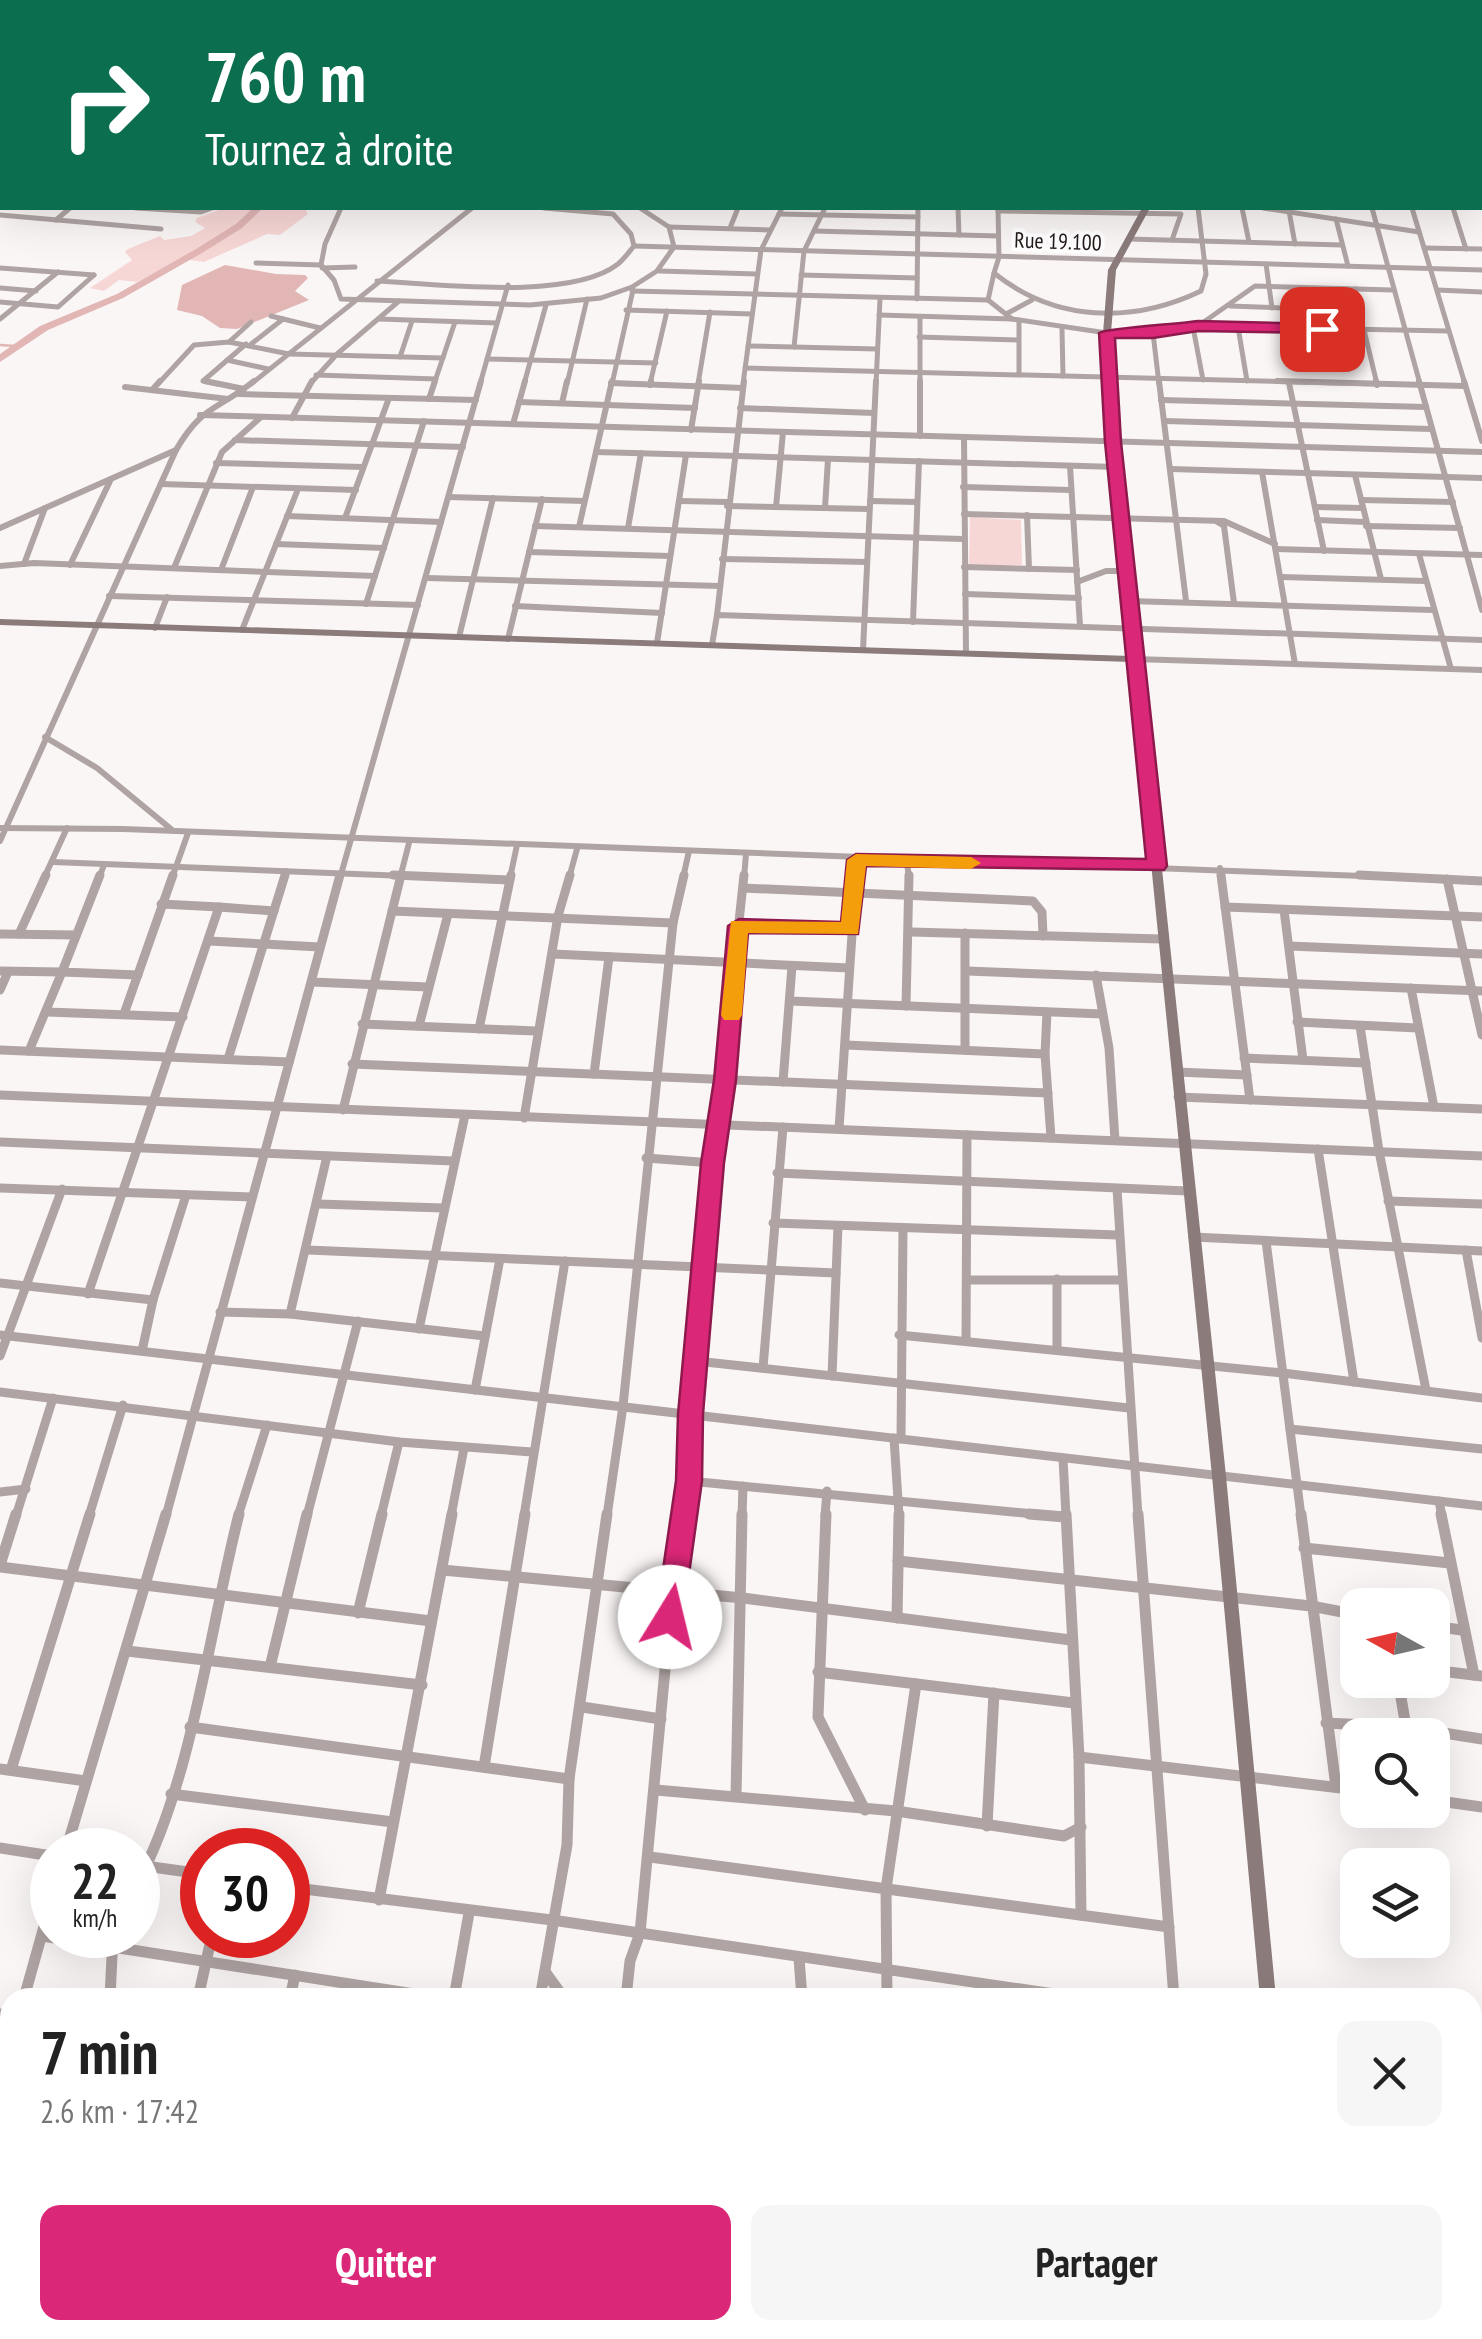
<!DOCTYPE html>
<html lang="fr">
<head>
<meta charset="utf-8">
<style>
	body { margin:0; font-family:"PT Sans Narrow",sans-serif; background:#f6f6f6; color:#222; height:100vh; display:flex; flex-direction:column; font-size:38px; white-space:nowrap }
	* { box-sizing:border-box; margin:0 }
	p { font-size:32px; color:#767676 }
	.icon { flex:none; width:55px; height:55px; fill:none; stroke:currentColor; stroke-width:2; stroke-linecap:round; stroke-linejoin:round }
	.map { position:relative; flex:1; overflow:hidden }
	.panel { position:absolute; left:0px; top:1988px; width:1482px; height:352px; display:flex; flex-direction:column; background:#fff; border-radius:30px 30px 0 0; box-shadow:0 10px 40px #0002 }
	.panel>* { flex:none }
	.banner { position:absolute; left:0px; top:0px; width:1482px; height:210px; box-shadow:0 10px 40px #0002; background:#0b6e4f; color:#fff; overflow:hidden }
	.needle { width:65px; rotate:278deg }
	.buttons { position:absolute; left:1340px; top:1588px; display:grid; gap:20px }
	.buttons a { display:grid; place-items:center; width:110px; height:110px; border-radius:20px; background:#fff; box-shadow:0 10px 40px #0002; font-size:50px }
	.speed { position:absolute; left:30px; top:1828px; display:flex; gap:20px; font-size:50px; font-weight:700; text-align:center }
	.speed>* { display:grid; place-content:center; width:130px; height:130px; border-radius:50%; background:#fff; box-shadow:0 10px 40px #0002; line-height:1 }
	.speed small { font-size:25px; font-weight:400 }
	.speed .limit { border:15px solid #d22; background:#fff; color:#111 }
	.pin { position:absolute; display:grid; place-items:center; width:85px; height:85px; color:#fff; margin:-42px; border-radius:20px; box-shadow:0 5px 15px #0006 }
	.me { position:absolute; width:110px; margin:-55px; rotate:9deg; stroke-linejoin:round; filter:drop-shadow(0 0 8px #0008) }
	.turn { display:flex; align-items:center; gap:35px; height:210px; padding:0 40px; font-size:45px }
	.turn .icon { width:130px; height:130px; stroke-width:2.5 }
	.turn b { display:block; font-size:70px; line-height:85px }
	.round { display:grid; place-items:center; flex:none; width:105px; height:105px; border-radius:20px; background:#f6f6f6 }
	.summary { display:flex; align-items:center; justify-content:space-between; height:170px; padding:0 40px }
	h1 { font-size:60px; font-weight:600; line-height:75px }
	.button { display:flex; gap:20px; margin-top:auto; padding:20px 40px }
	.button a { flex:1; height:115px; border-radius:20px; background:#db2777; color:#fff; font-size:40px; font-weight:600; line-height:115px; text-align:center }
	.button a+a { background:#f6f6f6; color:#222 }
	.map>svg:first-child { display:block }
	.green { fill:#f7d7d6 }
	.water { fill:#e1b6b5 }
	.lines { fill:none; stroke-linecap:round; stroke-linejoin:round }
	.stream { stroke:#e1b6b5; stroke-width:2.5 }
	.river { fill:#e1b6b5; fill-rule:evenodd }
	.street-far3 { stroke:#afa4a3; stroke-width:5 }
	.street-far2 { stroke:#afa4a3; stroke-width:6 }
	.street-far1 { stroke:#afa4a3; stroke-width:9 }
	.street { stroke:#afa4a3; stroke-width:11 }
	.secondary { fill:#8b7b7b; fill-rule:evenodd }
	.primary { fill:#725f5f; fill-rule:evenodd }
	.route { fill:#db2777; stroke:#8e194d; stroke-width:2.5 }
	.slow { fill:#f59e0b }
	.labels { text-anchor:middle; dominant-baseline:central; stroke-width:8; stroke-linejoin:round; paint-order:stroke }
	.far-street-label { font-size:22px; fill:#221919; stroke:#fff }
</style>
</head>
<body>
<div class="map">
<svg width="1482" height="2339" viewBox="0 0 1482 2339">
	<rect width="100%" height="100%" fill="#fbf6f6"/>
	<!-- green -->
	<g class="green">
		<path d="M224,208H305L308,214L280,235L267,234L204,262L182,259L137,282L119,280L104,291L90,288L132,260L125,252L128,249L160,236L164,240L191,236L205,228L195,222L197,218Z"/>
		<path d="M970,517L1021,520L1022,565H969Z"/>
	</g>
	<!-- water -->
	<path class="water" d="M225,265L276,274L305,275L308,278L295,291L309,300L237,329L220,328L202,316L177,310L182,285Z"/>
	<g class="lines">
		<!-- stream -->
		<g class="stream">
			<path d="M406,0L441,2"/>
			<path d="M506,2L511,0"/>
			<path d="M0,345L16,346"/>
		</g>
		<!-- river -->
		<path class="river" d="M253,208H263L242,228L202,253L123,298L48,330L0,362V354L40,326L117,294L196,249L236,224Z"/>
		<!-- street-far3 -->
		<g class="street-far3">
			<path d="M152,0L170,2"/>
			<path d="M792,0L840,2"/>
			<path d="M1033,0L1078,2"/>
			<path d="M136,208L201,212L212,208"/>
			<path d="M341,208L325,244L321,265L334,280L341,299L530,305L601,298L632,287L657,271L674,247L669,227L640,208"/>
			<path d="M958,208L959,235"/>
			<path d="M998,208L999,257L994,273C1055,322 1132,324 1201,291L1206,274L1198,208"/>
			<path d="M1242,208L1249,242"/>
			<path d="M1263,208L1419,232"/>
			<path d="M1372,208L1420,384"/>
			<path d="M1412,208L1465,384"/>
			<path d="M1453,208L1466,249"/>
			<path d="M998,211L1181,214L1172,240"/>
			<path d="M1289,211L1295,244"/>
			<path d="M779,214L918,217"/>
			<path d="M0,215L161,229"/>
			<path d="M1336,219L1348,266"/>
			<path d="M56,220L70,208"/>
			<path d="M669,227L770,230"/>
			<path d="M730,228L738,208"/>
			<path d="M814,231L998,236"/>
			<path d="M1129,239L1342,245"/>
			<path d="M634,246L1482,270"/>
			<path d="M1424,248L1482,249"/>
			<path d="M256,263L321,265"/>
			<path d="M1266,264L1272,308"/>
			<path d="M0,268L94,275"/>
			<path d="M322,268L355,267"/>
			<path d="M660,271L756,274"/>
			<path d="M994,273L988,300L1012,319"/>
			<path d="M801,275L917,278"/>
			<path d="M377,281C436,284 571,301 618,264C624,259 629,252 634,246L631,234L613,214L544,208"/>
			<path d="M0,288L36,291"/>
			<path d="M1437,290L1482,292"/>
			<path d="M632,291L988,300"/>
			<path d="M917,299L918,208"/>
			<path d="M0,302L58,307L94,275"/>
			<path d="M1230,306L1337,310"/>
			<path d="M626,310L752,314"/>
			<path d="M1006,314L1032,300"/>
			<path d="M879,315L1012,319L1107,333H1153L1198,326L1448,331"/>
			<path d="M271,316L320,328"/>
			<path d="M920,317V384"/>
			<path d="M0,319L58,272"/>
			<path d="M379,319L497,323"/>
			<path d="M1019,320V375"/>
			<path d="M1198,326L1255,286L1392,290"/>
			<path d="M1193,327L1203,380"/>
			<path d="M1238,327L1247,381"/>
			<path d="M1062,329L1063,376"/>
			<path d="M1323,329L1356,289"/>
			<path d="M1364,330L1377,384"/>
			<path d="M1153,333L1159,384"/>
			<path d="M919,337L1017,340"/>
			<path d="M229,342L251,322"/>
			<path d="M250,345L283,319"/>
			<path d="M748,346L877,349"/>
			<path d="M794,347L804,251L825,208"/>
			<path d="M400,357L412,321"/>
			<path d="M487,359L656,363"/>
			<path d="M227,360L268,369"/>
			<path d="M745,368L1377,384"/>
			<path d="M316,375L436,379"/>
			<path d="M611,383L632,384"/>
			<path d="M158,384L194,345L229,342L289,354L443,358"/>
			<path d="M217,384L203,381L246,344"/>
			<path d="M251,384L472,208"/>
			<path d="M310,384L337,354L399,301"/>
			<path d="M434,384L455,322"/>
			<path d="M480,384L508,285"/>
			<path d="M524,384L546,305"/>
			<path d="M567,384L587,299"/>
			<path d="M612,384L633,290"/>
			<path d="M650,384L667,311"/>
			<path d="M698,384L710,312"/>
			<path d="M743,384L761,250L782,208"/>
			<path d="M876,384L880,299"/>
		</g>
		<!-- street-far2 -->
		<g class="street-far2">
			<path d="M205,381L244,389"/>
			<path d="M920,381V436"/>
			<path d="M1159,381L1186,601"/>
			<path d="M1277,381L1464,386"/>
			<path d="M1376,381L1377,385"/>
			<path d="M1419,381L1482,610"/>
			<path d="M1464,381L1482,441"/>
			<path d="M611,383L743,388"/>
			<path d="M1289,383L1324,551"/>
			<path d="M650,385L651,381"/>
			<path d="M125,387L228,399"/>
			<path d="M152,390L160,381"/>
			<path d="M239,394L476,400"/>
			<path d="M429,399L435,381"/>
			<path d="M1161,400L1426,407"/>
			<path d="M519,402L695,408"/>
			<path d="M562,403L567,381"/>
			<path d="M740,408L874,413"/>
			<path d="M200,415L1482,452"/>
			<path d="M292,418L312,381"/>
			<path d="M1165,421L1431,429"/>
			<path d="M513,424L525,381"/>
			<path d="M691,430L699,381"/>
			<path d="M964,437L966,653"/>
			<path d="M235,440L463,447"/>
			<path d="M596,452L1116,467"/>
			<path d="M216,463L363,467"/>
			<path d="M1070,466L1080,626"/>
			<path d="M1170,469L1482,478"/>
			<path d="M1262,472L1295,664"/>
			<path d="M1355,475L1381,579"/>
			<path d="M161,484L356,490"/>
			<path d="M963,487L1071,490"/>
			<path d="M449,497L584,501"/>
			<path d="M1361,500L1453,502"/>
			<path d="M680,501L727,502"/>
			<path d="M870,501L917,502"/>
			<path d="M727,506L869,509"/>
			<path d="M776,507L783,432"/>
			<path d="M1315,507L1363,508"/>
			<path d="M825,508L828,459"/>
			<path d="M964,514L1224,521L1275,544"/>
			<path d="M1027,515L1029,569"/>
			<path d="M287,516L441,522"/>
			<path d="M345,518L389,398"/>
			<path d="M1317,520L1365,522"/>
			<path d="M1216,521L1224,526L1234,603"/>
			<path d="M535,526L963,539"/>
			<path d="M1366,526L1460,528"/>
			<path d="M579,527L612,381"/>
			<path d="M0,528L176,450"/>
			<path d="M628,528L641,453"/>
			<path d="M276,544L384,548"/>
			<path d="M1276,549L1482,555"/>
			<path d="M529,552L670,556"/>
			<path d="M1419,554L1451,669"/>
			<path d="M722,559L867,562"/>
			<path d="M24,564L45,508"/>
			<path d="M70,565L111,479"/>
			<path d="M0,566L34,563L375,576"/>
			<path d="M964,567L1077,570"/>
			<path d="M174,568L222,452L261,417"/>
			<path d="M221,570L253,487"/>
			<path d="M1281,577L1425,581"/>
			<path d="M426,578L720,586"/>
			<path d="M1077,582L1106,571H1126"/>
			<path d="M965,594L1079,598"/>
			<path d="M109,596L418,605"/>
			<path d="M1129,601L1433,610"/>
			<path d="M366,604L424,421"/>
			<path d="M515,606L662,613"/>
			<path d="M717,615L744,381"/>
			<path d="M913,622L919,461"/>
			<path d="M155,628L167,597"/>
			<path d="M242,630L298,489"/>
			<path d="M459,637L493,498"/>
			<path d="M508,639L542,499"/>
			<path d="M657,643L686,455"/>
			<path d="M712,645L717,615L1482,640"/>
			<path d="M863,650L876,381"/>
			<path d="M1134,659L1482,670"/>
			<path d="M45,737L97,768L171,829"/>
			<path d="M0,828L123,829L1415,878"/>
			<path d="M0,841L176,450C203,404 217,411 254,381"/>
			<path d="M53,862L456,878"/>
			<path d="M907,863L909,878"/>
			<path d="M1220,868L1221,878"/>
			<path d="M44,878L67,828"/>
			<path d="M99,878L104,865"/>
			<path d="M172,878L188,833"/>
			<path d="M284,878L286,871"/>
			<path d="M340,878L481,381"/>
			<path d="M400,878L409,843"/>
			<path d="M510,878L517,845"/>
			<path d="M569,878L577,849"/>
			<path d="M683,878L689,851"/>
			<path d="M744,878L746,854"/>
			<path d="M856,878L857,860"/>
		</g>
		<!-- street-far1 -->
		<g class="street-far1">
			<path d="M100,875L62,972L138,975"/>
			<path d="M393,875L509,880"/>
			<path d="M1221,875L1250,1100"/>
			<path d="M1359,875L1482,881"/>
			<path d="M1447,879L1482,1035"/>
			<path d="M743,888L1033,901L1042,912L1043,936"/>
			<path d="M219,907L274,911"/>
			<path d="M1225,907L1482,917"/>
			<path d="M1284,910L1303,1060"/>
			<path d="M392,911L673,923"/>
			<path d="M739,926L851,929"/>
			<path d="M911,932L1161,939"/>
			<path d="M965,933V1050"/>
			<path d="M0,934L76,935"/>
			<path d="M19,934L46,875"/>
			<path d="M209,941L320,947"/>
			<path d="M1289,946L1482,954"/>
			<path d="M553,954L849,968"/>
			<path d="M0,971L62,972L29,1051"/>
			<path d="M967,971L1482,991"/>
			<path d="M1096,975L1109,1048L1115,1140"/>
			<path d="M312,982L428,987"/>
			<path d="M1411,988L1434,1107"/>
			<path d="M0,990L8,972"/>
			<path d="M790,1001L1102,1014"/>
			<path d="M906,1006L909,875"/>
			<path d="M47,1012L183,1017"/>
			<path d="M1047,1012L1045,1054L1051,1138"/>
			<path d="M124,1014L173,875"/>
			<path d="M1297,1022L1417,1028"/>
			<path d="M362,1024L536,1031"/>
			<path d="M419,1026L448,914"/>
			<path d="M1360,1026L1379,1151L1426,1390"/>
			<path d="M479,1029L511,875"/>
			<path d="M846,1045L1045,1054"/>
			<path d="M0,1050L289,1062"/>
			<path d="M1244,1058L1366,1063"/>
			<path d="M228,1059L285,875"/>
			<path d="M352,1064L1048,1093"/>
			<path d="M1177,1072L1247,1075"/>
			<path d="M594,1074L609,957"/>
			<path d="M783,1082L792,966"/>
			<path d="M0,1095L1482,1156"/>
			<path d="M1178,1097L1482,1109"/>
			<path d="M343,1110L401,875"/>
			<path d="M524,1118L558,916L570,875"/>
			<path d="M839,1129L856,875"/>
			<path d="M0,1142L453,1161"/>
			<path d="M1318,1149L1354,1382"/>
			<path d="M646,1158L713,1163"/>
			<path d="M777,1173L1187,1191"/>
			<path d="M0,1188L252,1197"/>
			<path d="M1117,1189L1138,1516"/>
			<path d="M1388,1201L1482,1204"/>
			<path d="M318,1204L443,1208"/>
			<path d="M773,1223L1118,1235"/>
			<path d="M1193,1237L1482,1251"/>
			<path d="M1266,1241L1301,1516"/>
			<path d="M308,1250L836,1273"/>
			<path d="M1466,1250L1482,1338"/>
			<path d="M1057,1279V1350"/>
			<path d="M967,1280H1120"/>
			<path d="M0,1283L153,1300"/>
			<path d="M88,1294L219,907L161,904"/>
			<path d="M220,1312L290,1314L485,1336"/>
			<path d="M290,1314L327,1156"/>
			<path d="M419,1329L465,1115"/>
			<path d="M0,1335L1482,1506"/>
			<path d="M899,1335L1283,1373L1482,1398"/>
			<path d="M966,1340L967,1135"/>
			<path d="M142,1351L153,1300L186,1195"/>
			<path d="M0,1356L62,1189"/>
			<path d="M696,1361L1129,1408"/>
			<path d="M763,1368L783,1127"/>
			<path d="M832,1376L838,1226"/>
			<path d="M475,1390L500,1259"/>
			<path d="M0,1392L399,1442L532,1452"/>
			<path d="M1290,1429L1482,1449"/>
			<path d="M894,1438L899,1516"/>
			<path d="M901,1439L903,1229"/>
			<path d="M1063,1458L1066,1516"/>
			<path d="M689,1481L1055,1516"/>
			<path d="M0,1492L26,1489"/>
			<path d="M1439,1501L1442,1516"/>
			<path d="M16,1516L53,1398"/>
			<path d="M89,1516L123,1405"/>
			<path d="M166,1516L340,875"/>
			<path d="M238,1516L267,1425"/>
			<path d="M307,1516L358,1321"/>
			<path d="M381,1516L399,1442"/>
			<path d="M451,1516L464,1448"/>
			<path d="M524,1516L565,1261"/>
			<path d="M607,1516L623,1406L673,923L684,875"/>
			<path d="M684,1516L713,1163L744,875"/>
			<path d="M742,1516L743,1486"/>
			<path d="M825,1516L827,1491"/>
		</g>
		<!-- street -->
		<g class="street">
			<path d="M826,1514L818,1717L865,1810"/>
			<path d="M1029,1514L1065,1517"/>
			<path d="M1066,1514L1079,1757L1081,1915"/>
			<path d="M1138,1514L1174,1998"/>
			<path d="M1301,1514L1336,1787"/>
			<path d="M1441,1514L1474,1675"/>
			<path d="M1304,1548L1450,1563"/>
			<path d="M898,1561L1311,1606L1358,1615"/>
			<path d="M0,1565L16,1514"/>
			<path d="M0,1567L431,1621"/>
			<path d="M442,1570L743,1598L1071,1640"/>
			<path d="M358,1613L382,1514"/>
			<path d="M897,1618L899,1514"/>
			<path d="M1432,1626L1462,1630"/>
			<path d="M127,1651L422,1685"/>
			<path d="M270,1667L307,1514"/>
			<path d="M1432,1670L1482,1676"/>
			<path d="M818,1672L1074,1703"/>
			<path d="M1398,1680L1406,1727"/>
			<path d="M582,1707L661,1719"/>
			<path d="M1326,1723L1406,1727L1482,1739"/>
			<path d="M190,1727L569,1779"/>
			<path d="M1079,1757L1358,1790"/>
			<path d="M484,1767L525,1514"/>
			<path d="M0,1769L86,1781"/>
			<path d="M11,1770L90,1514"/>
			<path d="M656,1790L896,1811L1064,1836L1081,1827"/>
			<path d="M171,1794L393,1822"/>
			<path d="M736,1795L742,1514"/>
			<path d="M1432,1800L1482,1807"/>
			<path d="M987,1826L994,1693"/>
			<path d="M0,1848L52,1856"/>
			<path d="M66,1850L166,1514"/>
			<path d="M650,1857L1169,1927"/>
			<path d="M138,1865L202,1874"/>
			<path d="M138,1882C192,1781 210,1627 239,1514"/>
			<path d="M288,1887L552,1920L1081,1998"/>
			<path d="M379,1900L452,1514"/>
			<path d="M42,1936L440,1998"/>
			<path d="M799,1958L802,1998"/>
			<path d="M546,1973L564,1998"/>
			<path d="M24,1998L52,1898"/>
			<path d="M110,1998L113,1935"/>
			<path d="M198,1998L212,1935"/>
			<path d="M290,1998L295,1975"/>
			<path d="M454,1998L469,1913"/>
			<path d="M540,1998L567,1845L569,1779L607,1514"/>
			<path d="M626,1998L630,1961L640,1933L670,1617L684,1514"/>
			<path d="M887,1998L886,1889L916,1684"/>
			<path d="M0,2014L10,2015"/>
			<path d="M1472,2053L1482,2054"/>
			<path d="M0,2102L10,2056"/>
			<path d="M1472,2142H1482"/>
			<path d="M0,2193L10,2196"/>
			<path d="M1472,2228L1482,2229"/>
			<path d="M0,2290L10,2291"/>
			<path d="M1472,2323L1482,2325"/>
			<path d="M276,2330L328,2339"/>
			<path d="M649,2330L655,2339"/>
			<path d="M881,2330V2339"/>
			<path d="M1001,2330V2339"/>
			<path d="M1197,2330L1198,2339"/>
			<path d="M1402,2330L1403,2339"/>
			<path d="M219,2339L220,2330"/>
			<path d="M513,2339L514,2330"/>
		</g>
		<!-- secondary -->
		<g class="secondary">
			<path d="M1266,0H1272L1271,2H1265Z"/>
			<path d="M1142,208H1150L1116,270L1111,333L1117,442L1226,1476L1276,1998H1260L1212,1476L1131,662L0,625V619L1130,656L1109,442L1103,333L1108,270Z"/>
			<rect x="1284" y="2330" width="18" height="9"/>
		</g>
		<!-- primary -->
		<g class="primary">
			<path d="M63,0H72L70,2H63Z"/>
			<rect x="0" y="69" width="2" height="7"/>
		</g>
	</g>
	<!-- route -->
	<path class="route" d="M1198,321L1322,324L1330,329L1322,333L1198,331L1153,338H1115L1121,442L1167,866L1164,870L866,866L858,934L748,933L736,1080L724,1163L703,1414L702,1481L683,1617L679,1625L670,1628L660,1625L656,1617L676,1481L678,1414L701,1163L714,1080L728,926L739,919L841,922L847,860L856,854L1146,859L1105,442L1099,333C1107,328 1179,324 1198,321Z"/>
	<!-- slow -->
	<path class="slow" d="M856,854L971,857L981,863L971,869L866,866L858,934L748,933L742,1015L739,1020H724L721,1015L731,921L841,922L847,860Z"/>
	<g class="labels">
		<!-- far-street labels -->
		<g class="far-street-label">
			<text transform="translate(1058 241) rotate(2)">Rue 19.100</text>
		</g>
	</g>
</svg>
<div class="buttons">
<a><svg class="needle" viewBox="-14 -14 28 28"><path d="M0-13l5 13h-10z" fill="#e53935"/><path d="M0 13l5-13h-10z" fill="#767676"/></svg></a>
<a><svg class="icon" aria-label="search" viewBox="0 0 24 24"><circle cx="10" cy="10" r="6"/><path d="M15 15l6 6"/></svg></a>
<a><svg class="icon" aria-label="layers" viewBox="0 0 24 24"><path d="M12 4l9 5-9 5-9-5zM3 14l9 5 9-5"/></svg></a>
</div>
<div class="speed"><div>22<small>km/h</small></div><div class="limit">30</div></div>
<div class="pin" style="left:1322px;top:329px;background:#d93025"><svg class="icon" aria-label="arrive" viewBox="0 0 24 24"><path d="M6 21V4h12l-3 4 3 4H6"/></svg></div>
<svg class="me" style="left:670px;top:1617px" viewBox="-20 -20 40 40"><circle r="19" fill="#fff"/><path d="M0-13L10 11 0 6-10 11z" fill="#db2777"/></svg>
<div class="banner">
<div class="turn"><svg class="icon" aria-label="right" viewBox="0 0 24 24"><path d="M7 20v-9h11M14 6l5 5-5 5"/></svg><div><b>760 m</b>Tournez à droite</div></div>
</div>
<section class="panel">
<div class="summary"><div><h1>7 min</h1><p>2.6 km · 17:42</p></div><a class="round"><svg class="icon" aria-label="close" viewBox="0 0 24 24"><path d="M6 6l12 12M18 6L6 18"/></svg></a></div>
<div class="button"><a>Quitter</a><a>Partager</a></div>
</section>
</div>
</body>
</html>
